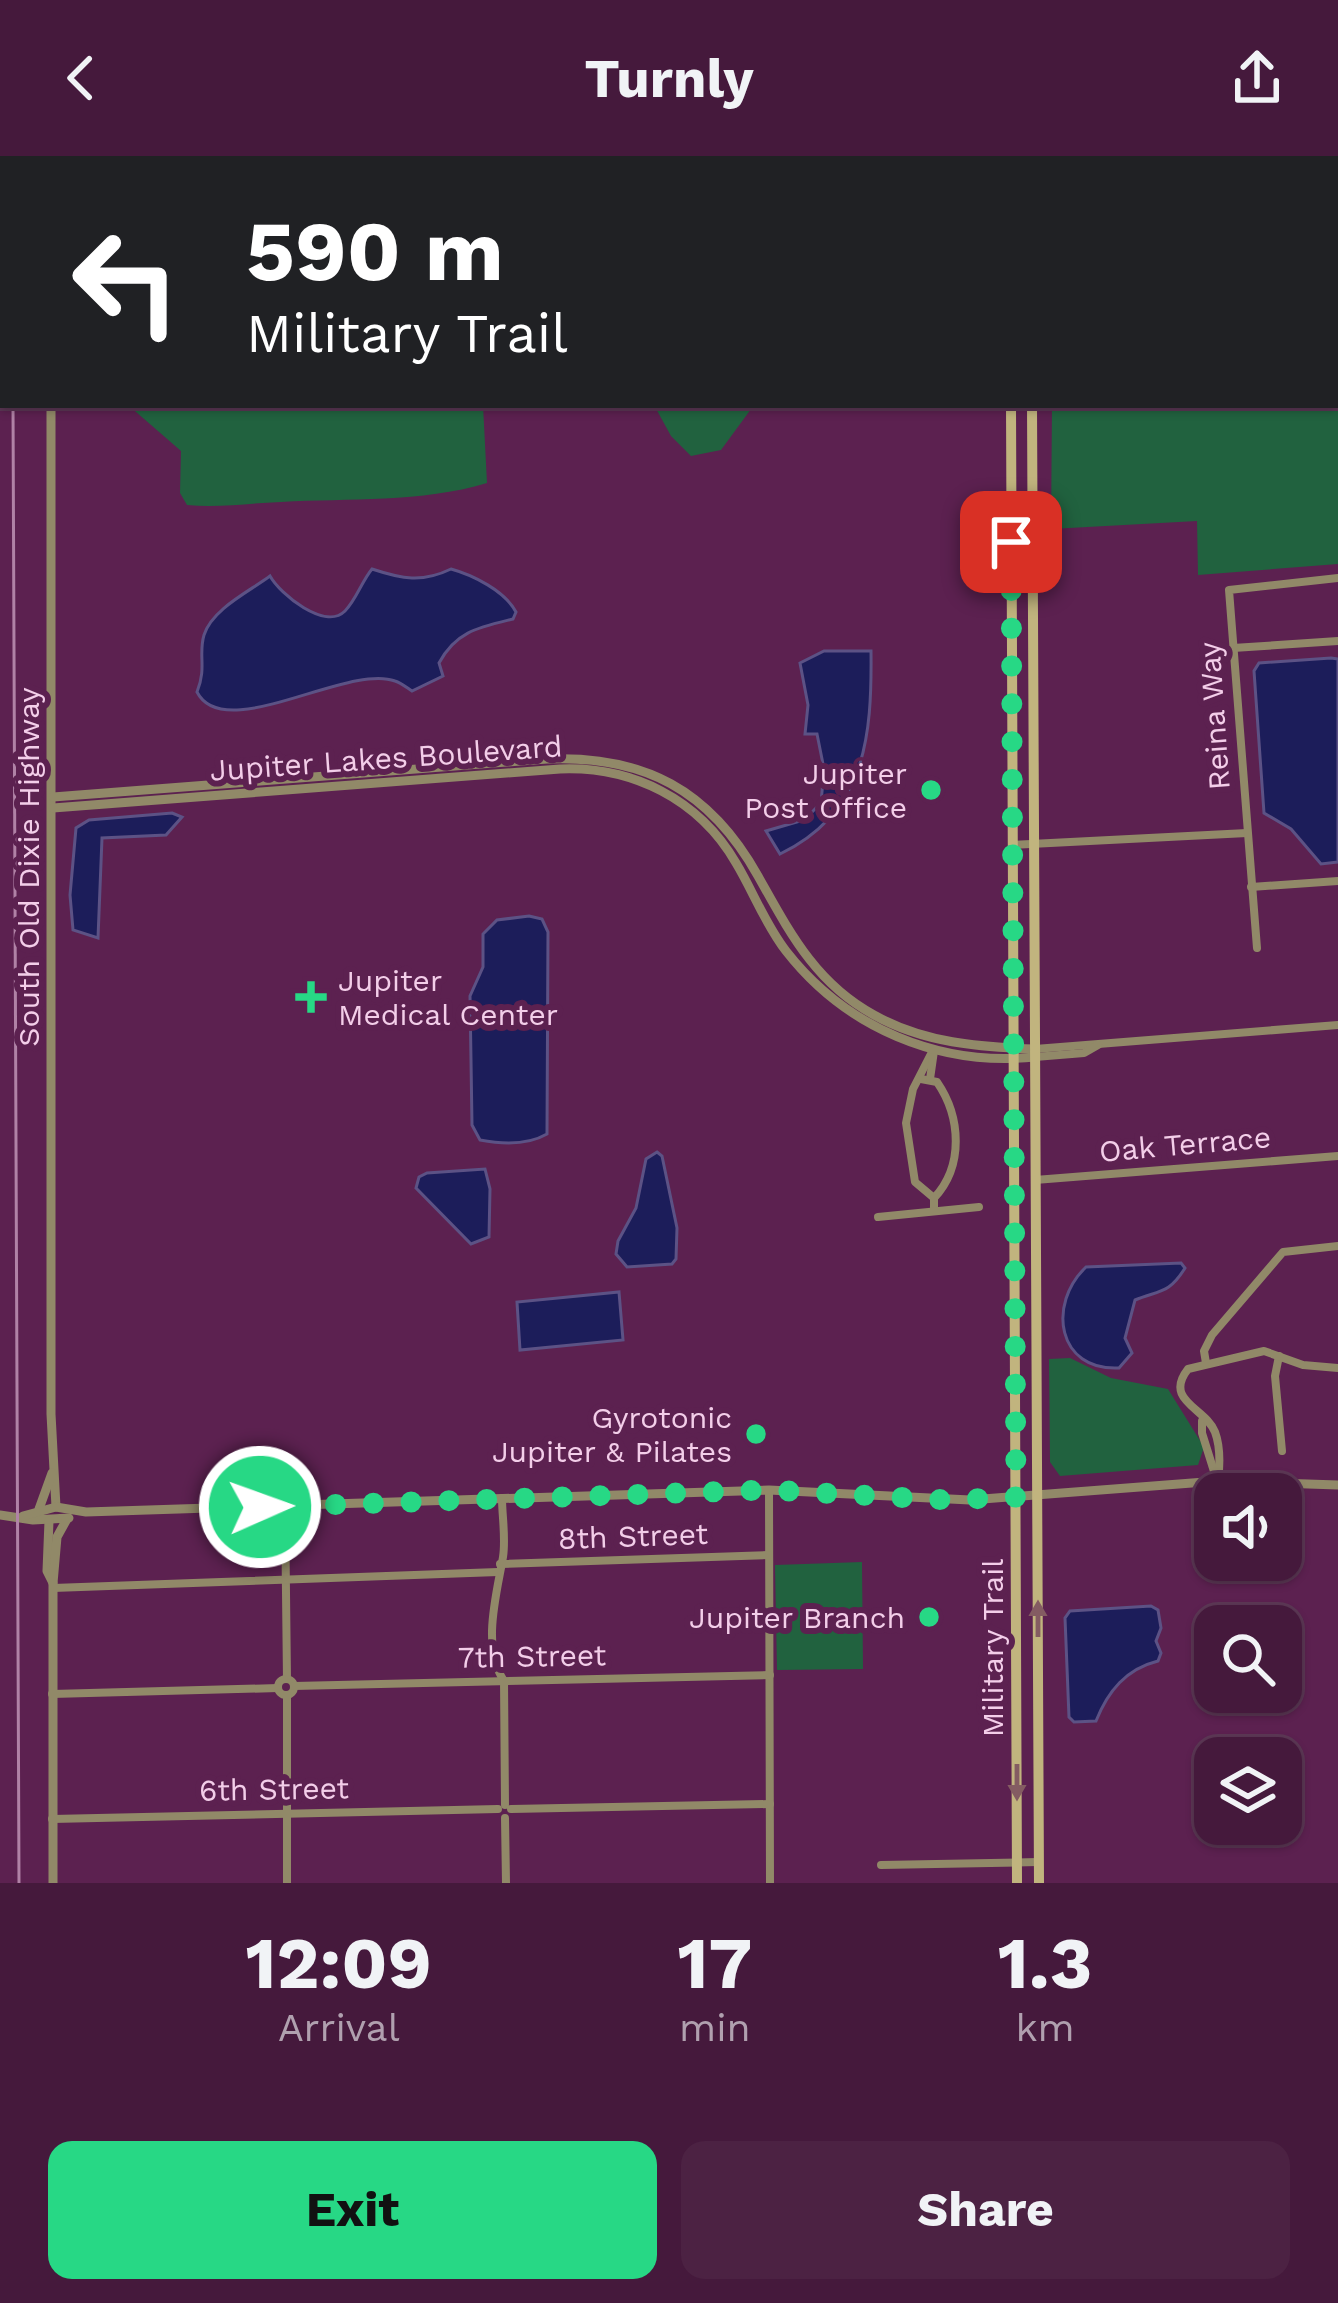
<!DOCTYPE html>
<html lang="en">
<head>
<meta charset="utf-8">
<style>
	body { margin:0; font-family:"Work Sans",sans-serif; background:#4c2243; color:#f1f3f6; height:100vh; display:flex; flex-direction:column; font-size:45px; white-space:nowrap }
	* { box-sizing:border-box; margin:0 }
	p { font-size:39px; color:#b0a0af }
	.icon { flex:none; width:66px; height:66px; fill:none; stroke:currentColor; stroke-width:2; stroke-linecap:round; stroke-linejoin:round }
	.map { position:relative; height:1727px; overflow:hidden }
	.sheet { display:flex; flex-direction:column; background:#45193c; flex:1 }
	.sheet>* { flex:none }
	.banner { position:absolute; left:0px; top:0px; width:1338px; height:252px; box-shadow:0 3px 9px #0004,0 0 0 3px #5d3856; background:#202124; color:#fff; overflow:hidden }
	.tools { position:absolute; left:1194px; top:1317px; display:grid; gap:24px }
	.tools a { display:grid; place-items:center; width:108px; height:108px; border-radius:24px; background:#45193c; box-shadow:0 3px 9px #0004,0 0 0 3px #5d3856; font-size:60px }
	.pin { position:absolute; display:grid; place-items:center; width:102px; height:102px; color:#fff; margin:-51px; border-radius:24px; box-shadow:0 6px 18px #0006 }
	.me { position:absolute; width:132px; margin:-66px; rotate:88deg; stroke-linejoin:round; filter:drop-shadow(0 0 9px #0008) }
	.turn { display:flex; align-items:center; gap:42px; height:252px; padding:0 48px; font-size:54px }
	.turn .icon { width:156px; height:156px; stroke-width:2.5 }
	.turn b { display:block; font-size:84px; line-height:102px }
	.eta { display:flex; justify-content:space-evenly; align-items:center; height:204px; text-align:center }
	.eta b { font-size:72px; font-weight:700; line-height:84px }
	.action { display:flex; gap:24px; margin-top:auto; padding:24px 48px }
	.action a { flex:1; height:138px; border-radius:24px; background:#27d885; color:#111; font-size:48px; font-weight:700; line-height:138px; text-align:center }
	.action a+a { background:#4c2243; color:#f1f3f6 }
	header { display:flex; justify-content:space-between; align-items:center; height:156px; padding:0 48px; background:#45193c; font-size:54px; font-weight:700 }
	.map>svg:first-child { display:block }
	.green { fill:#21623f }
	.water { fill:#1c1d5a; stroke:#5c5285; stroke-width:3 }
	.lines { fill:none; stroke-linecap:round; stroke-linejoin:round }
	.minor { stroke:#918968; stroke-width:8 }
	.tertiary { stroke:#918968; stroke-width:9 }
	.secondary { stroke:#c1b47e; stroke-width:10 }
	.rail { stroke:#b082a6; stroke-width:3 }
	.oneway { fill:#845c62 }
	.route { stroke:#27d885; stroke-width:21; stroke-dasharray:0 37.8 }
	.poi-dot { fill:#27d885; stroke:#5c2150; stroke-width:4.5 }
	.labels { text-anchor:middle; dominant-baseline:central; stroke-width:12; stroke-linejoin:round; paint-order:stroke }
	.street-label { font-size:30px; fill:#f3cee9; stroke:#5c2150 }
	.poi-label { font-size:30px; fill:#f3cee9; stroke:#5c2150; text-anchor:end }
</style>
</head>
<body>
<header><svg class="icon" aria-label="back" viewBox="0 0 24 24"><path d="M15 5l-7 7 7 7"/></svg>Turnly<svg class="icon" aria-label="share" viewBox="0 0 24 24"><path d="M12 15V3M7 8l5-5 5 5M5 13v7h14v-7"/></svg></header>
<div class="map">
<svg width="1338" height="1727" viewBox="0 0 1338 1727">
	<rect width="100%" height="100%" fill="#5c2150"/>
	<!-- green -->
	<g class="green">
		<path d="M344,0H628L630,3H345Z"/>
		<path d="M1049,0H1338V408L1198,419L1197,365L1051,373L1052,249H1335V3Z"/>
		<path d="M128,249H483L487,327C421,347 349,342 281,346C249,347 219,352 187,349L180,337L181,295Z"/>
		<path d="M654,249H754L721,294L691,300L671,280Z"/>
		<path d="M1070,1202L1111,1222L1168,1233L1204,1291L1198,1309L1060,1320L1050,1306L1049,1203Z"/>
		<path d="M862,1406L863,1513L777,1514L775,1409Z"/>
	</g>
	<!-- water -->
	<g class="water">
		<path d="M372,413C402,423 422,427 451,413C473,419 505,435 516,456L513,463C480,471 456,475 439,507L443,520L412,535C406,531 401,527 395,525C348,507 224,589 197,536C207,511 198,499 204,479C212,453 250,435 270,420C280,438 325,475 345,455C356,444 362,425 372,413Z"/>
		<path d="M824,495H871C872,580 866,657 780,698L766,675L804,664L821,647L824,613L817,578H805L808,549L800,507Z"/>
		<path d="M1331,502L1338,503V706L1321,708L1291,673L1264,657L1254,515L1259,507Z"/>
		<path d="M172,657L182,661L166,679L102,682L98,782L73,774L70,739L76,672L89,664Z"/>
		<path d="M529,760L542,763L548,776L547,978C528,989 501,988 480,984L472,969L470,840L483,811V778L497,764Z"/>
		<path d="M657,996L662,1000L677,1072L676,1103L672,1108L627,1111L616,1098L618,1085L636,1052L646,1003Z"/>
		<path d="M485,1013L490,1033L489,1081L471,1088L416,1032L419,1021L427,1017Z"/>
		<path d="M1181,1107L1185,1112C1169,1138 1160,1134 1135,1144L1125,1182L1132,1197L1119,1212C1057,1215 1047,1148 1086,1111Z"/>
		<path d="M619,1136L623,1184L520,1194L517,1146Z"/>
		<path d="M1151,1450L1158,1454L1161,1472L1156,1485L1161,1497L1158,1505C1126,1513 1108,1535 1096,1565L1074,1566L1069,1561L1065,1462L1070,1455Z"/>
	</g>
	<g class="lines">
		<!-- minor -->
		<g class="minor">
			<path d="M101,0H122"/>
			<path d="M188,0L193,3"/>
			<path d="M644,0L646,3"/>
			<path d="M662,0L664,3"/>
			<path d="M1233,492L1338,485"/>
			<path d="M1012,689L1247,677"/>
			<path d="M1251,731L1338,725"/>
			<path d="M1257,792L1229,434L1338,422"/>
			<path d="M1035,893L1338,869"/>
			<path d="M933,894L913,933L906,967L915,1026L934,1042"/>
			<path d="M1035,901L1084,897L1098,889"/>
			<path d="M921,923L937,926C961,961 964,1010 934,1042V1055"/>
			<path d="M930,923L934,895"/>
			<path d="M1035,1024L1338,1000"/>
			<path d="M878,1061L979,1051"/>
			<path d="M1279,1200L1275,1220L1282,1295"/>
			<path d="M1206,1207L1204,1195L1212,1179L1283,1096L1338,1090"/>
			<path d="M1202,1265V1277L1217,1325"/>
			<path d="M1218,1325C1220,1309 1221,1292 1215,1276C1206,1252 1163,1245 1188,1213L1264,1195L1303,1209L1338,1212"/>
			<path d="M769,1334L770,1727"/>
			<path d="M502,1342C502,1360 506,1382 503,1401C497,1437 481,1491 504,1525L505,1649"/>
			<path d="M285,1350L287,1523"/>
			<path d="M500,1408L768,1399"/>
			<path d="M53,1432L498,1416"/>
			<circle cx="286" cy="1531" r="8"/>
			<path d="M294,1530L770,1519"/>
			<path d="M52,1538L278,1532"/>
			<path d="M511,1653L770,1648"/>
			<path d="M505,1662L506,1727"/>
			<path d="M52,1663L498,1653"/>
			<path d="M881,1709L1038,1706"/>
			<path d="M287,1727V1539"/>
		</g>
		<!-- tertiary -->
		<g class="tertiary">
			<path d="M59,3L61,0"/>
			<path d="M51,249V1258L56,1351"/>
			<path d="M53,641L547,603C644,599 710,634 758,720C789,775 815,827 874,859C924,887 979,891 1035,893"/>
			<path d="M53,652L560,613C632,610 699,643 736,707C753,735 765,768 786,795C846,872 939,911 1035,901"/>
			<path d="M39,1353L52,1317"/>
			<path d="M0,1359L33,1364L69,1362"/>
			<path d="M23,1360L56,1351L86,1356L769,1334L970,1344L1218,1325L1338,1329"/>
			<path d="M49,1365L47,1415L53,1427"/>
			<path d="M53,1727V1427L57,1381L67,1363"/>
		</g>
		<!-- secondary -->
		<g class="secondary">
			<path d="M1010,3V0"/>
			<path d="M1032,3V0"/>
			<path d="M1011,249L1017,1727"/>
			<path d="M1032,249L1039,1727"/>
		</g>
		<!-- rail -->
		<g class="rail">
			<path d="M18,0V3"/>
			<path d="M13,249L19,1727"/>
		</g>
	</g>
	<!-- one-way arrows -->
	<defs><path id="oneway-solid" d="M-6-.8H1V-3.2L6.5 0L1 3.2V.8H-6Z" transform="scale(3)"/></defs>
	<g class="oneway">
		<use href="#oneway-solid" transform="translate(1038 1463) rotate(-90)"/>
		<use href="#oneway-solid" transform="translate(1017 1626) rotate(90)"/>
	</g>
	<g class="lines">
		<!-- route -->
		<path class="route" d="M260,1351L769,1334L947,1344L1016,1341L1011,386"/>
	</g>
	<!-- markers -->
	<g class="poi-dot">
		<circle cx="931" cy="634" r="12"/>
		<path d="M305 823h12v12h12v12h-12v12h-12v-12h-12v-12h12z"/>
		<circle cx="756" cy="1278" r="12"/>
		<circle cx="929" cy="1461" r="12"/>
	</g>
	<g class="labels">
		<!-- street labels -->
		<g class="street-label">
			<text transform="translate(1214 560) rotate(-94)">Reina Way</text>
			<text transform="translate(386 602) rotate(-4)">Jupiter Lakes Boulevard</text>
			<text transform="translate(28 711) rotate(-90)">South Old Dixie Highway</text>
			<text transform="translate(1185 988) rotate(-5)">Oak Terrace</text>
			<text transform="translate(633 1380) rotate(-2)">8th Street</text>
			<text transform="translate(992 1492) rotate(-90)">Military Trail</text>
			<text transform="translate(532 1500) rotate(-1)">7th Street</text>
			<text transform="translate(274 1633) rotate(-1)">6th Street</text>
		</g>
		<!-- poi labels -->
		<g class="poi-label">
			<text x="907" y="617">Jupiter<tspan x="907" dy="34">Post Office</tspan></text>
			<text x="338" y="824" text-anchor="start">Jupiter<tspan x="338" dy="34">Medical Center</tspan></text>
			<text x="732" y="1261">Gyrotonic<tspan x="732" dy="34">Jupiter &amp; Pilates</tspan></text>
			<text x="905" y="1461">Jupiter Branch</text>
		</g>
	</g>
</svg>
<div class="tools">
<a><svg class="icon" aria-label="sound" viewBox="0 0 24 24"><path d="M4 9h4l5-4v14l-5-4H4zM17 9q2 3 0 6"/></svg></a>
<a><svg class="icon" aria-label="search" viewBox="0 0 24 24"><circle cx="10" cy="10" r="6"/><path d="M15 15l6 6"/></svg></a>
<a><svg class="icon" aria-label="layers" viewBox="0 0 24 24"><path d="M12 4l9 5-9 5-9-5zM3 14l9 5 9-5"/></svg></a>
</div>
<div class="pin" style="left:1011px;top:386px;background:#d93025"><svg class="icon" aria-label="arrive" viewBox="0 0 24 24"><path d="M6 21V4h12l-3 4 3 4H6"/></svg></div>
<svg class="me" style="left:260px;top:1351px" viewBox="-20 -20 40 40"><circle r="17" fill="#27d885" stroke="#fff" stroke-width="3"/><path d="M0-11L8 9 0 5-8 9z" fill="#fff"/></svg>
<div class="banner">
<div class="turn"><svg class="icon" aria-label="left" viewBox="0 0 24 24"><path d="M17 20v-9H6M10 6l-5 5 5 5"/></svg><div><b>590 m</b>Military Trail</div></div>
</div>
</div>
<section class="sheet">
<div class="eta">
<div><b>12:09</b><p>Arrival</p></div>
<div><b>17</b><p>min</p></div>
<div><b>1.3</b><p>km</p></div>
</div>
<div class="action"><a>Exit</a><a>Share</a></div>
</section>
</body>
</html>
